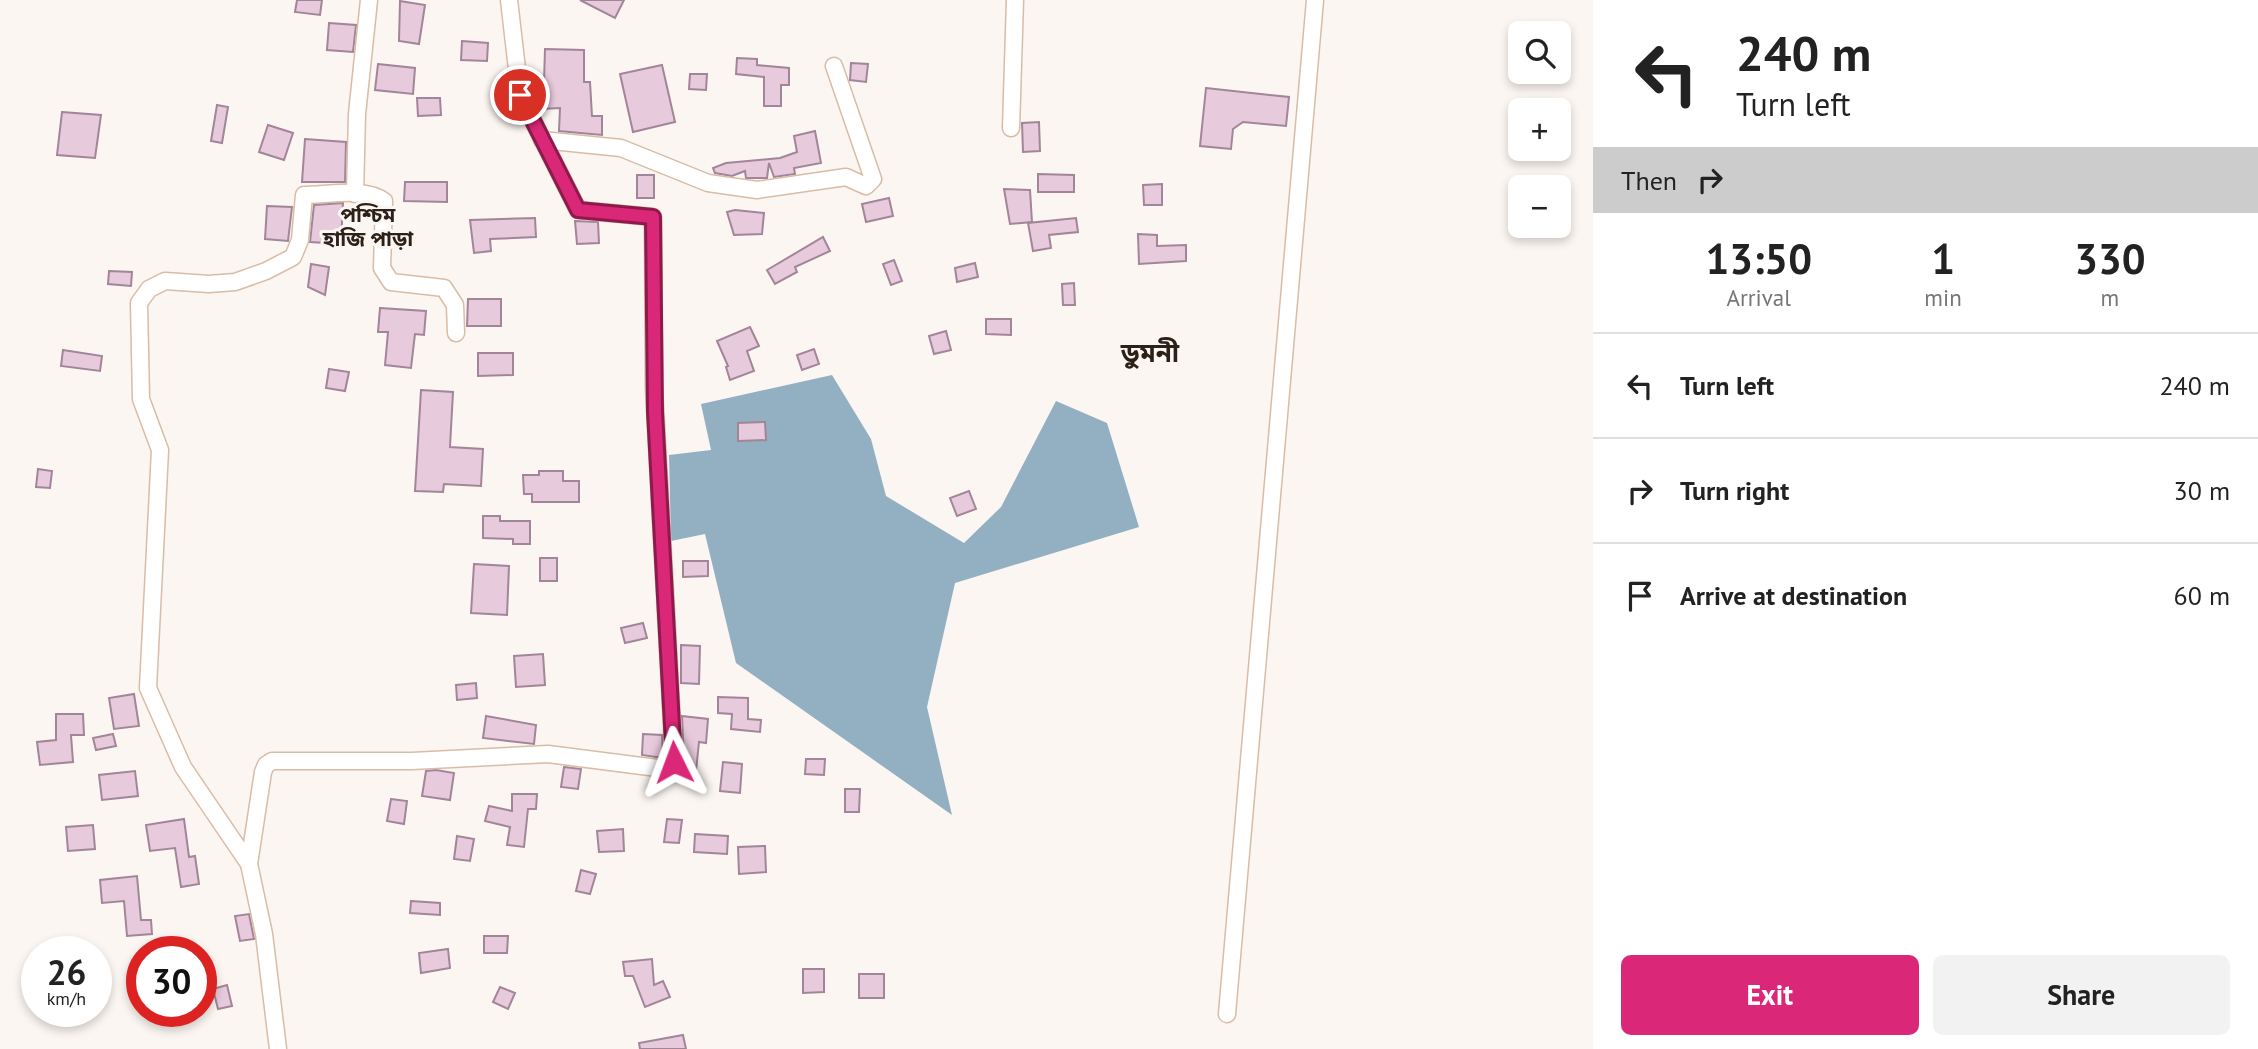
<!DOCTYPE html>
<html lang="en">
<head>
<meta charset="utf-8">
<style>
	body { margin:0; font-family:"PT Sans","Noto Sans Bengali",sans-serif; background:#f2f2f2; color:#222; height:100vh; display:flex; flex-direction:column; font-size:26px; white-space:nowrap }
	* { box-sizing:border-box; margin:0 }
	p { font-size:23px; color:#767676 }
	.icon { flex:none; width:38px; height:38px; fill:none; stroke:currentColor; stroke-width:2; stroke-linecap:round; stroke-linejoin:round }
	.map { position:relative; flex:1; overflow:hidden }
	.panel { display:flex; flex-direction:column; background:#fff; width:665px }
	.panel>* { flex:none }
	.banner { background:#fff; color:#222; overflow:hidden }
	.fabs { position:absolute; left:1508px; top:21px; display:grid; gap:14px }
	.fabs a { display:grid; place-items:center; width:63px; height:63px; border-radius:10px; background:#fff; box-shadow:0 4px 10px #0003; font-size:35px }
	.speed { position:absolute; left:21px; top:936px; display:flex; gap:14px; font-size:35px; font-weight:700; text-align:center }
	.speed>* { display:grid; place-content:center; width:91px; height:91px; border-radius:50%; background:#fff; box-shadow:0 4px 10px #0003; line-height:1 }
	.speed small { font-size:18px; font-weight:400 }
	.speed .limit { border:10px solid #d22; background:#fff; color:#111 }
	.pin { position:absolute; display:grid; place-items:center; width:60px; height:60px; color:#fff; margin:-30px; border:4px solid #fff; border-radius:50%; box-shadow:0 2px 7px #0007 }
	.me { position:absolute; width:77px; margin:-38px; rotate:357deg; stroke-linejoin:round; filter:drop-shadow(0 0 5px #0008) }
	.turn { display:flex; align-items:center; gap:24px; height:147px; padding:0 28px; font-size:32px }
	.turn .icon { width:91px; height:91px; stroke-width:2.5 }
	.turn b { display:block; font-size:49px; line-height:60px }
	.then { display:flex; align-items:center; height:66px; padding:0 28px; background:#0003; gap:14px; font-size:26px }
	.eta { display:flex; justify-content:space-evenly; align-items:center; height:119px; text-align:center }
	.eta b { font-size:42px; font-weight:700; line-height:49px }
	.cta { display:flex; gap:14px; margin-top:auto; padding:14px 28px }
	.cta a { flex:1; height:80px; border-radius:10px; background:#db2777; color:#fff; font-size:28px; font-weight:700; line-height:80px; text-align:center }
	.cta a+a { background:#f2f2f2; color:#222 }
	ul { padding:0; list-style:none }
	li { display:flex; align-items:center; gap:21px; height:105px; padding:0 28px; border-top:2px solid #e0e0e0 }
	li div { flex:1 }
	li b { display:block; font-size:26px }
	li em { font-style:normal }
	main { display:flex; flex:1; min-height:0 }
	.map>svg:first-child { display:block }
	.water { fill:#93afc2 }
	.building { fill:#e7cadc; stroke:#a28598; stroke-width:2 }
	.lines { fill:none; stroke-linecap:round; stroke-linejoin:round }
	.street-casing { stroke:#d9bca6; stroke-width:19 }
	.street { stroke:#fff; stroke-width:16 }
	.route-casing { stroke:#8e194d; stroke-width:18 }
	.route { stroke:#db2777; stroke-width:12 }
	.labels { text-anchor:middle; dominant-baseline:central; stroke-width:6; stroke-linejoin:round; paint-order:stroke }
	.neighbourhood-label { font-size:21px; font-weight:bold; fill:#2c2119; stroke:#fcf6f2 }
	.district-label { font-size:26px; font-weight:bold; fill:#2c2119; stroke:#fcf6f2 }
</style>
</head>
<body>
<main>
<div class="map">
<svg width="1593" height="1049" viewBox="0 0 1593 1049">
	<rect width="100%" height="100%" fill="#fcf6f2"/>
	<!-- water -->
	<path class="water" d="M832,375L871,439L886,496L964,543L1001,507L1056,401L1107,423L1139,527L955,583L927,707L952,815L736,663L705,534L671,541L669,455L711,450L701,404Z"/>
	<!-- building -->
	<g class="building">
		<path d="M297,0H322L320,15L295,12Z"/>
		<path d="M580,0H624L615,18Z"/>
		<path d="M400,1L425,5L419,44L399,41Z"/>
		<path d="M329,23L356,25L353,52L327,50Z"/>
		<path d="M462,41L488,43L487,61L461,60Z"/>
		<path d="M545,49L584,50V82H590L592,116H602V135L559,131L560,108L541,109L540,82H544Z"/>
		<path d="M737,58L757,59V65L789,68V85H781V106H764V77L736,74Z"/>
		<path d="M851,63L868,64L866,82L850,80Z"/>
		<path d="M378,64L415,68L413,94L375,90Z"/>
		<path d="M662,65L675,122L633,132L620,74Z"/>
		<path d="M690,74H707L706,90L689,89Z"/>
		<path d="M1206,88L1289,97L1286,126L1243,122L1233,129L1231,149L1200,146Z"/>
		<path d="M417,98H440L441,115L418,116Z"/>
		<path d="M217,105L228,107L222,143L211,141Z"/>
		<path d="M62,112L101,115L95,158L57,155Z"/>
		<path d="M1039,122L1040,151L1023,152L1022,123Z"/>
		<path d="M268,125L293,133L284,160L259,152Z"/>
		<path d="M815,131L821,163L794,168L795,174L774,177L769,163L767,178H746L745,171L732,176L715,173L713,168L726,163L780,158L797,152L794,136Z"/>
		<path d="M305,139L346,142L345,182H302Z"/>
		<path d="M1038,174L1074,175V192H1038Z"/>
		<rect x="637" y="175" width="17" height="23"/>
		<path d="M405,182H447V202L404,201Z"/>
		<path d="M1162,184V205H1144L1143,185Z"/>
		<path d="M1004,189L1030,190L1032,222L1010,224Z"/>
		<path d="M889,198L893,216L866,222L862,204Z"/>
		<path d="M343,203L341,244L310,242L314,205Z"/>
		<path d="M267,206L292,207L288,241L265,239Z"/>
		<path d="M735,210L764,213L762,234L734,235L727,212Z"/>
		<path d="M535,218L536,237L490,239L491,251L474,253L470,220Z"/>
		<path d="M1076,218L1078,232L1049,235L1051,248L1033,251L1028,223Z"/>
		<path d="M575,221L598,222L599,243L577,244Z"/>
		<path d="M1138,234L1157,235V246L1186,245V261L1139,264Z"/>
		<path d="M823,237L830,251L795,267L797,272L775,284L767,270Z"/>
		<path d="M894,260L902,281L891,285L883,264Z"/>
		<path d="M975,263L978,277L957,282L955,268Z"/>
		<path d="M311,264L329,267L325,295L308,287Z"/>
		<path d="M109,271L132,272L131,286L108,284Z"/>
		<path d="M1074,283L1075,305H1063L1062,284Z"/>
		<path d="M468,299H501V326H467Z"/>
		<path d="M380,308L426,311L424,335L415,334L411,368L385,365L388,332H378Z"/>
		<path d="M986,319H1011V335L986,334Z"/>
		<path d="M750,327L759,346L747,351L754,371L730,380L726,367L728,366L717,341Z"/>
		<path d="M946,331L951,350L934,354L929,336Z"/>
		<path d="M814,349L819,364L802,370L797,355Z"/>
		<path d="M63,350L102,356L100,371L61,366Z"/>
		<path d="M478,353H513V375L478,376Z"/>
		<path d="M329,369L349,372L345,391L326,388Z"/>
		<path d="M421,390L453,392L450,447L483,449L481,486L444,484L443,492L415,491Z"/>
		<path d="M765,422L766,440L738,441V423Z"/>
		<path d="M38,469L52,471L50,488L36,487Z"/>
		<path d="M539,471H563V481H579V502H532V494H524L523,475H539Z"/>
		<path d="M969,491L976,509L957,516L950,498Z"/>
		<path d="M483,516H500V521H530V544H513V539L483,538Z"/>
		<rect x="540" y="558" width="17" height="23"/>
		<path d="M683,561H708V576L683,577Z"/>
		<path d="M474,564L509,566L507,615L471,613Z"/>
		<path d="M643,623L647,638L625,643L621,628Z"/>
		<path d="M681,645L700,646L699,684L681,683Z"/>
		<path d="M543,654L545,685L516,687L514,656Z"/>
		<path d="M476,683L477,698L457,700L456,685Z"/>
		<path d="M134,694L139,726L114,729L109,698Z"/>
		<path d="M718,697L748,698V719L761,720L760,732L731,729L732,714L718,713Z"/>
		<path d="M56,714H83L84,735H71L73,762L40,765L37,742L56,740Z"/>
		<path d="M486,716L536,725L534,744L483,738Z"/>
		<path d="M682,716L708,719L706,743L699,742L696,771L682,770L684,761Z"/>
		<path d="M113,734L116,746L96,750L93,738Z"/>
		<path d="M643,734L662,735L663,758L642,755Z"/>
		<path d="M806,759H825L824,775L805,774Z"/>
		<path d="M723,762L742,764L740,793L720,791Z"/>
		<path d="M564,767L581,769L578,789L561,787Z"/>
		<path d="M436,770L454,773L450,800L422,796L426,771Z"/>
		<path d="M135,771L138,796L102,800L99,775Z"/>
		<path d="M845,789H860L859,812H845Z"/>
		<path d="M512,794H537L536,809H528L524,847L507,845L510,827L485,821L489,806L512,811Z"/>
		<path d="M391,799L407,801L404,824L387,821Z"/>
		<path d="M184,819L189,857L195,856L199,884L181,887L175,848L150,851L146,825Z"/>
		<path d="M667,819L682,820L679,843L664,842Z"/>
		<path d="M93,825L95,849L68,851L66,827Z"/>
		<path d="M623,829L624,851L599,852L597,831Z"/>
		<path d="M695,834L728,836L727,854L694,852Z"/>
		<path d="M457,836L474,839L470,861L454,859Z"/>
		<path d="M765,846L766,872L739,874L738,847Z"/>
		<path d="M581,870L596,874L590,894L576,891Z"/>
		<path d="M137,876L141,920H151L152,934L127,936L124,901L102,903L100,880Z"/>
		<path d="M411,901L440,903V915L410,913Z"/>
		<path d="M249,914L254,939L240,941L235,916Z"/>
		<path d="M484,936H508L507,953H484Z"/>
		<path d="M448,949L450,968L421,973L419,953Z"/>
		<path d="M652,959L654,985L663,981L670,997L645,1007L633,976H625L623,962Z"/>
		<path d="M803,969H824V992L803,993Z"/>
		<rect x="859" y="974" width="25" height="24"/>
		<path d="M227,985L232,1006L218,1009L213,989Z"/>
		<path d="M500,987L515,993L508,1009L493,1002Z"/>
		<path d="M683,1035L686,1049H640L639,1043Z"/>
	</g>
	<g class="lines">
		<!-- street casing -->
		<g class="street-casing">
			<g id="street">
				<path d="M1011,128L1015,0"/>
				<path d="M542,140L621,148L708,183L757,190L846,177L866,186L873,179L834,66"/>
				<path d="M355,194L357,114L369,0"/>
				<path d="M249,864L263,772L266,765L272,761H412L548,754L665,769L671,768L674,762L654,388L653,217L578,210L520,95L509,0"/>
				<path d="M1227,1014L1315,0"/>
				<path d="M278,1049L264,934L249,864L183,767L148,688L160,450L141,399L139,303L149,289L165,281L209,284L235,282L266,271L293,257L300,240L304,195C326,195 366,187 384,201L382,268L391,282L444,288L455,305L456,333"/>
			</g>
		</g>
		<!-- street -->
		<use href="#street" class="street"/>
	</g>
	<g class="lines">
		<!-- route casing -->
		<g class="route-casing">
			<path id="route" d="M520,95L578,210L653,217L655,412L674,762"/>
		</g>
		<!-- route -->
		<use href="#route" class="route"/>
	</g>
	<g class="labels">
		<!-- neighbourhood labels -->
		<g class="neighbourhood-label">
			<text x="368" y="214">পশ্চিম<tspan x="368" dy="24">হাজি পাড়া</tspan></text>
		</g>
		<!-- district labels -->
		<g class="district-label">
			<text x="1150" y="352">ডুমনী</text>
		</g>
	</g>
</svg>
<div class="fabs">
<a><svg class="icon" aria-label="search" viewBox="0 0 24 24"><circle cx="10" cy="10" r="6"/><path d="M15 15l6 6"/></svg></a>
<a>+</a>
<a>−</a>
</div>
<div class="speed"><div>26<small>km/h</small></div><div class="limit">30</div></div>
<div class="pin" style="left:520px;top:95px;background:#d93025"><svg class="icon" aria-label="arrive" viewBox="0 0 24 24"><path d="M6 21V4h12l-3 4 3 4H6"/></svg></div>
<svg class="me" style="left:674px;top:762px" viewBox="-20 -20 40 40"><path d="M0-17L14 15 0 8-14 15z" fill="#db2777" stroke="#fff" stroke-width="4"/></svg>
</div>
<section class="panel">
<div class="banner">
<div class="turn"><svg class="icon" aria-label="left" viewBox="0 0 24 24"><path d="M17 20v-9H6M10 6l-5 5 5 5"/></svg><div><b>240 m</b>Turn left</div></div>
<div class="then">Then<svg class="icon" aria-label="right" viewBox="0 0 24 24"><path d="M7 20v-9h11M14 6l5 5-5 5"/></svg></div>
</div>
<div class="eta">
<div><b>13:50</b><p>Arrival</p></div>
<div><b>1</b><p>min</p></div>
<div><b>330</b><p>m</p></div>
</div>
<ul>
<li><svg class="icon" aria-label="left" viewBox="0 0 24 24"><path d="M17 20v-9H6M10 6l-5 5 5 5"/></svg><div><b>Turn left</b></div><em>240 m</em></li>
<li><svg class="icon" aria-label="right" viewBox="0 0 24 24"><path d="M7 20v-9h11M14 6l5 5-5 5"/></svg><div><b>Turn right</b></div><em>30 m</em></li>
<li><svg class="icon" aria-label="arrive" viewBox="0 0 24 24"><path d="M6 21V4h12l-3 4 3 4H6"/></svg><div><b>Arrive at destination</b></div><em>60 m</em></li>
</ul>
<div class="cta"><a>Exit</a><a>Share</a></div>
</section>
</main>
</body>
</html>
